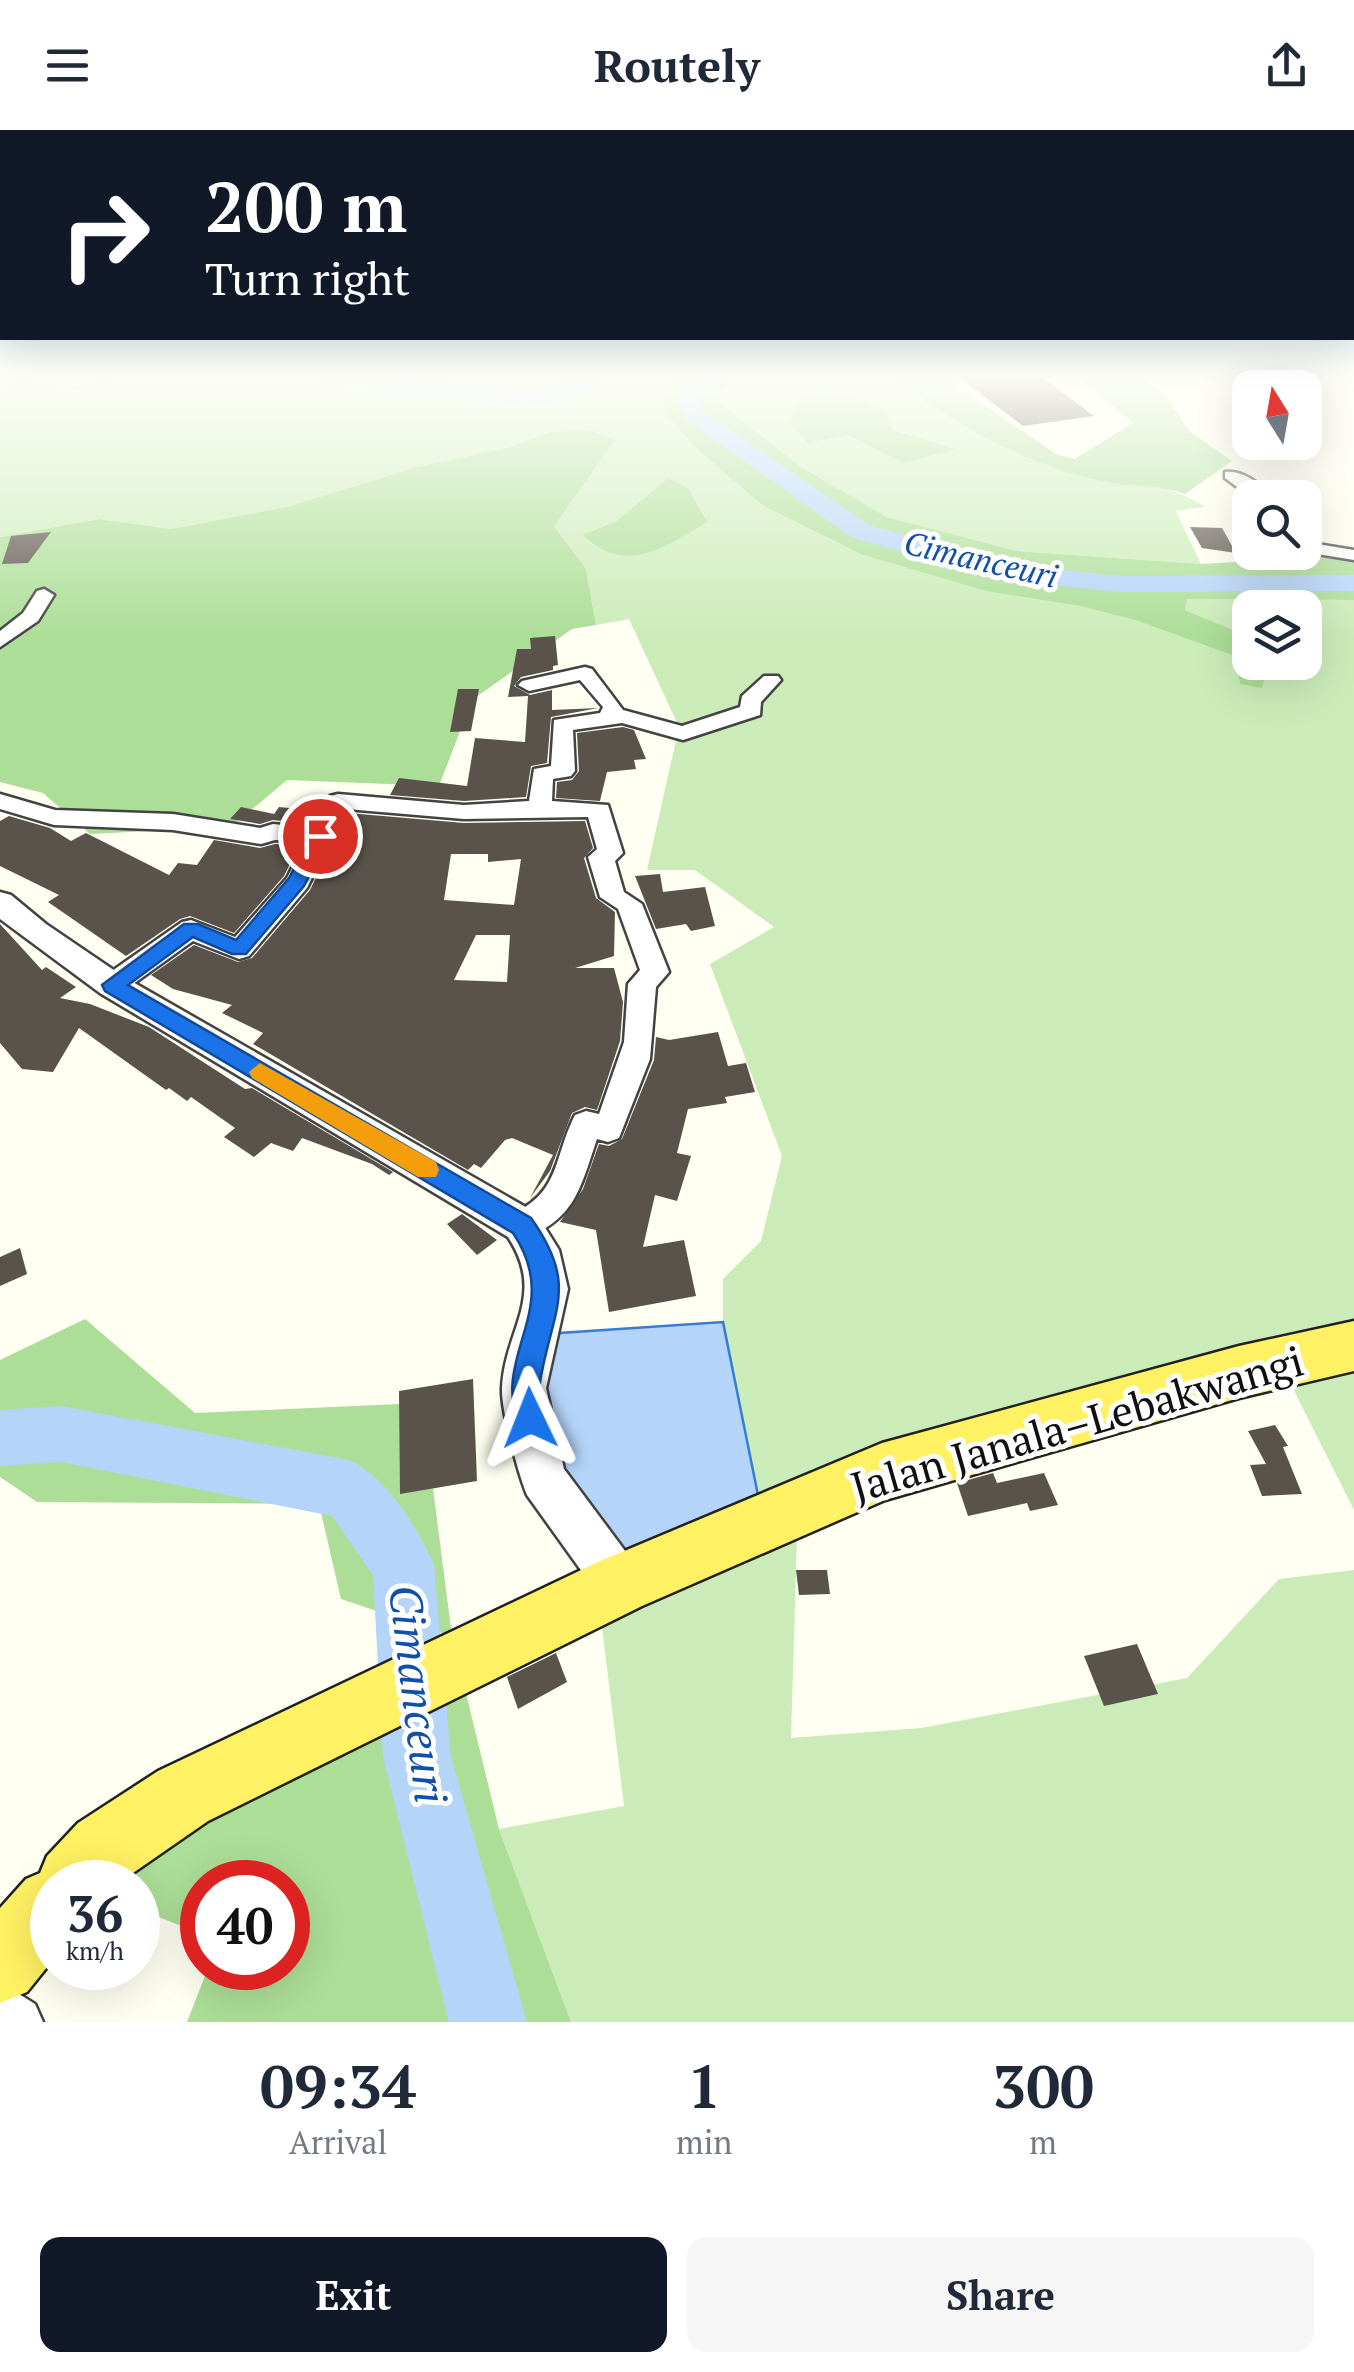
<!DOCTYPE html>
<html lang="en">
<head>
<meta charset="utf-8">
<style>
	body { margin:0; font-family:"PT Serif",serif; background:#f6f6f7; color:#1f2937; height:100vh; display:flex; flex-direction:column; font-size:38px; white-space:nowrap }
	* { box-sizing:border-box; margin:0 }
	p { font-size:32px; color:#747a83 }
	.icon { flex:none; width:55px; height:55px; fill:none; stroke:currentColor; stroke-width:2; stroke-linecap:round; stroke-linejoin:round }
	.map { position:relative; height:1892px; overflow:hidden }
	.side { display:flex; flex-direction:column; background:#fff; flex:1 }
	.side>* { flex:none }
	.hud { position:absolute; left:0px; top:0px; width:1355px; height:210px; box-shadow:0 10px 40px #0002; background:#111827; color:#fff; overflow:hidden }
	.needle { width:65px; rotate:349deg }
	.controls { position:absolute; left:1232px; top:240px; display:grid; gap:20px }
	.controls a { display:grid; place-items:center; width:90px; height:90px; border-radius:20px; background:#fff; box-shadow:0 10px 40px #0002; font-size:50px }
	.speed { position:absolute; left:30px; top:1730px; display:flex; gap:20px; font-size:50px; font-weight:700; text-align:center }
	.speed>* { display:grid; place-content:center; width:130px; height:130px; border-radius:50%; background:#fff; box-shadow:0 10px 40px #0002; line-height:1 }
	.speed small { font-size:25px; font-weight:400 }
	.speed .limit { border:15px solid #d22; background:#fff; color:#111 }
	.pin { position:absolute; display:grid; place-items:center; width:85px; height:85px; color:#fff; margin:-42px; border:5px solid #fff; border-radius:50%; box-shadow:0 2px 10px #0007 }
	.me { position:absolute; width:110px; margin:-55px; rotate:358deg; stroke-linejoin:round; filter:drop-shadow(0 0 8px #0008) }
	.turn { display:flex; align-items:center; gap:35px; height:210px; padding:0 40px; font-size:45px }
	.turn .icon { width:130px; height:130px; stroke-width:2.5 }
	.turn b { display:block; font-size:70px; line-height:85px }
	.eta { display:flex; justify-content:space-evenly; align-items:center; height:170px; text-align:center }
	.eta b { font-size:60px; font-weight:800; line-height:70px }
	.cta { display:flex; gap:20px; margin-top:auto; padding:20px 40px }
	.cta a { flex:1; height:115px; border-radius:20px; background:#111827; color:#fff; font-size:40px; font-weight:800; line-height:115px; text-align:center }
	.cta a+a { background:#f6f6f7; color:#1f2937 }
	header { display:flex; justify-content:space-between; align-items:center; height:130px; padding:0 40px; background:#fff; font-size:45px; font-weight:800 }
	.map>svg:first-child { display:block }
	.green { fill:#cbecb9; fill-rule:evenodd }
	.forest { fill:#acde97 }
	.water { fill:#b4d4f9; stroke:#377cd4; stroke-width:2.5 }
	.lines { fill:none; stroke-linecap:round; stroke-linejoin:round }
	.river { fill:#b4d4f9; fill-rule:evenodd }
	.building { fill:#59534b; fill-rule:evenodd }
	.minor-casing { stroke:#434343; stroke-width:5 }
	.tertiary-casing { stroke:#434343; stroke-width:5 }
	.primary-casing { stroke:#212121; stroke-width:5 }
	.minor { fill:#fff; fill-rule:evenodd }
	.tertiary { fill:#fff; fill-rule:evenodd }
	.primary { fill:#fef163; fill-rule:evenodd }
	.route { fill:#1a73e8; stroke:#114b97; stroke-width:2.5 }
	.slow { fill:#f59e0b }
	.labels { text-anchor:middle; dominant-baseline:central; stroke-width:10; stroke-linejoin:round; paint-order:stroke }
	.far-water-label { font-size:32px; font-style:italic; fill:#114fa9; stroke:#fff }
	.near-street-label { font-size:42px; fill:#101010; stroke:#fff }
	.near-water-label { font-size:45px; font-style:italic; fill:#114fa9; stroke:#fff }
</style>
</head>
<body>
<header><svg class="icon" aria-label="menu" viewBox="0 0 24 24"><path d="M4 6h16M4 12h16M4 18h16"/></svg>Routely<svg class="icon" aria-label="share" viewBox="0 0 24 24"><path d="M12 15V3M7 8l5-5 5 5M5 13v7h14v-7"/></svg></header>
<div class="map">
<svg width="1354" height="1892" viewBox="0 0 1354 1892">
	<rect width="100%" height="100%" fill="#fffff2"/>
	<!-- green -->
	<g class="green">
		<path d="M0,242H101L56,262L129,242H307L350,248L362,242H687L662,266L667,286L700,322L762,375L1135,490L1236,526L1240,554L1262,557L1270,533L1305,532V478H1250V507L1185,480L1186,469L1354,470V1380L1282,1237L798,1373L791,1608L921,1598L1187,1548L1279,1449L1354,1440V1892H571L499,1699L624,1676L598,1465L762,1385L723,1192V1149L761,1111L782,1026L710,834L774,797L695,740H647L679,597L629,489L596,495L586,439L554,396L550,302L507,318L291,376L171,399L99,389L0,407Z"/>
		<path d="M730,242H901L896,249C956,298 1026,335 1102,351C1146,360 1162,349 1205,377L1176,381L1201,434L1017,421L887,387L798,335L719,272ZM893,300L953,318L954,319L903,333L847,305Z"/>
	</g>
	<!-- forest -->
	<g class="forest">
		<path d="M687,242H730L719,272L798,335L887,387L1017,421L1201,434L1326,427L1354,431V470L1187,469L1185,480L1250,507V532L1270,533L1262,558L1240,554L1235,526L1135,490L1081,476L986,461L861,424L762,375L700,322L667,286L662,266Z"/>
		<path d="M901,242H951L949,251L1056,324L1075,329L1133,293L1071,242H1135L1166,266L1189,301L1232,331L1185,364C1152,353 1132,358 1102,351C1026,335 956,297 896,249Z"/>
		<path d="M824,254L884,278L893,300L956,319L903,333L847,305L808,313L790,292L799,269Z"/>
		<path d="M593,301L615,310L554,396L586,439L596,495L572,499L472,570L439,656L287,650L231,697L90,704L43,663L0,652V407L99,389L171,399L291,376L414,338L507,318L550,302Z"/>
		<path d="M668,348L688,358L707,392C666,417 625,446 583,405L617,391Z"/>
		<path d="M85,1189L195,1283L422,1273L452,1506L499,1699L571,1892H187L208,1838H288V1752H202V1804L138,1779V1752H66L451,1506L341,1469L319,1374L37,1372L0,1347V1230Z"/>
	</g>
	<!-- water -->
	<path class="water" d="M723,1192L762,1385L633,1440L548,1369L530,1205Z"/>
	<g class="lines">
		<!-- river -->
		<g class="river">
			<path d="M275,242H330L523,261C560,260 584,242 620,242L565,272L523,275L388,263L285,248Z"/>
			<path d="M695,242H716L700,268L703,281L869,395L939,415L1042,438L1121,446L1354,445V461L1121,462L1042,454L924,428L851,407L685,289L678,268Z"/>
			<path d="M61,1276L349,1330C386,1346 418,1398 434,1435L451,1627L527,1892H449L383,1627L373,1445L332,1386L61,1332L0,1336V1280Z"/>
		</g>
	</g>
	<!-- building -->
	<g class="building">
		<path d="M952,242H1035L1094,286L1023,296Z"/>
		<path d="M1190,397L1222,398L1236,423L1202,418Z"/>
		<path d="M51,402L28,433L2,434L11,406Z"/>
		<path d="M555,506L558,535L553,536V540L521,547L514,556L530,565L552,560V580L598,578L551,587L547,633L531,636L526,667L464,671L390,665L399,648L467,656L475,608L525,612L528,566L508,567L517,519H531L530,508Z"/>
		<path d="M458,559H479L471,601L450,602Z"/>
		<path d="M623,597L634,600L646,629L634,630L636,639L607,642L600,671L556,668L557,652L572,650L579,641L577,603Z"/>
		<path d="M241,677L274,684L279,677L318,681L311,694L273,690L260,694L230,689Z"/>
		<path d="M348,683L464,693L585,691L593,718L584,728L596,768L615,782L614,826L575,838H614L623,872L620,911L597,980L585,977L572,983L550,1041L530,1068L553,1025L512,1008L505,1010L481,1038L474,1034L468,1040L253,914L263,903L222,883L232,875L173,859L151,845L194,815L238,832L252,828L310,760ZM451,724H488V732L521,729L514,775L444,770ZM476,805H510L507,852L454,850Z"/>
		<path d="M9,686L50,698L71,711L86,703L169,745L178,733L197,735L214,710L260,718L275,714L299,715L284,746L234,803L190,786L180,789L126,826L48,772L59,765L0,736V691Z"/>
		<path d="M660,744L663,762L705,757L715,796L691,801L686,794L656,799L635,746Z"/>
		<path d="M0,794L42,840L46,837L76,857L60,868L90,874L149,897L245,959L252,958L393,1042L389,1045L372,1034L302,1008L293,1021L271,1013L254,1027L224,1007L235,998L191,967L187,971L169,958L166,960L79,898L53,942L22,939L0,913Z"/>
		<path d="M718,902L728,936L746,933L755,962L725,967L727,973L688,979L677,1023L691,1026L677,1071L655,1065L643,1117L684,1110L696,1166L609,1182L596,1100L560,1092L583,1059L599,1014L609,1016L622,1009L654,930L656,907L669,910Z"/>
		<path d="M462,1084L497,1110L477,1125L447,1094Z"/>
		<path d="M20,1118L27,1144L0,1156V1127Z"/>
		<path d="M473,1249L477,1351L400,1364L399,1261Z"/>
		<path d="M1275,1295L1288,1316L1283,1317L1302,1364L1262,1366L1250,1335L1266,1334L1248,1301Z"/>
		<path d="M993,1343L997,1353L1044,1343L1058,1375L1030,1381L1027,1373L968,1386L957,1353Z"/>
		<path d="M796,1440H827L830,1464L799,1465Z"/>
		<path d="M1137,1514L1158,1564L1104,1576L1084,1526Z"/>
		<path d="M556,1523L567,1552L518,1579L507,1547Z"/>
	</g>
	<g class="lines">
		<!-- minor casing -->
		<g class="minor-casing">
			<g id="minor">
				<path d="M1225,342C1241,340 1263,353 1269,368H1252L1225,348Z"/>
				<path d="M1305,412L1354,420V430L1305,422Z"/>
				<path d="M44,459L54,465L38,491L0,517V501L23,483L37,461Z"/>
				<path d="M585,537L592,539L623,580L682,596L740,577L742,566L764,546H778L781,550L761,572L760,585L683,610L622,593L573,600L575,641L571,646L553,649L552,671L608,675L623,723L615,731L624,762L642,774L669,842L656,857L650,929L619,1008L608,1012L597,1009C580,1059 575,1090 522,1109L510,1105L505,1095L510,1085C561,1063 553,1028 575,985L586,981L599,984L624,912L628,854L640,840L618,779L600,767L588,727L597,719L588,687L464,689L346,679L307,758L249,826L239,829L193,811L122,862H102L98,855L102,848L182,792L191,790L235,807L287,748L305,712L275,710L261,714L173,700L54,695L0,679V664L55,680L173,684L260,698L273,694L313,698L330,666L338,664L464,675L529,671L534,639L551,636L554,590L600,583L603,577L580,550L529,561L518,555L522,551Z"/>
				<path d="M0,1852L35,1874L43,1892H0Z"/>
			</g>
		</g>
		<!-- tertiary casing -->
		<g class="tertiary-casing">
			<path id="tertiary" d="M0,762L11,765L46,794L124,847L536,1083L559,1120L568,1159L546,1258L564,1339L637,1437L644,1454L637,1471L620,1478L603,1471L527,1365C518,1343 501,1280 502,1258C505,1198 547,1166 508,1107L100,863L0,789Z"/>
		</g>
		<!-- primary casing -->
		<g class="primary-casing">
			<path id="primary" d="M1354,1191V1241L1239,1268L885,1370L642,1476L208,1691L120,1752H52V1831L27,1862L0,1873V1778L26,1749L40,1743L47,1726L78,1693L158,1641L598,1432L882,1313L1239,1216Z"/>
		</g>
		<!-- minor -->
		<use href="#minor" class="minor"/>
		<!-- tertiary -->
		<use href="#tertiary" class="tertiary"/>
		<!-- primary -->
		<use href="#primary" class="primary"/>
	</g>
	<!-- sky -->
	<linearGradient id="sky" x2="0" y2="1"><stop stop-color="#93c1ef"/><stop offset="0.48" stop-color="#fffff9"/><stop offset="1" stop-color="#fffff9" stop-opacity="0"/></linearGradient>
	<rect width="1354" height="507" fill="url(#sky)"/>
	<!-- route -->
	<path class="route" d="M320,700L330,706L304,756L246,824H232L193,807L128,855L531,1088C580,1157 552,1179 540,1252C537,1269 547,1282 541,1298L530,1302L520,1298C489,1224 565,1180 513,1103L105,861L102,855L184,794H198L236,810L289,748L311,706Z"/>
	<!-- slow -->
	<path class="slow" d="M260,933L436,1032L439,1040L436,1047H418L252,948L249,942Z"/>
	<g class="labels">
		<!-- far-water labels -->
		<g class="far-water-label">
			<text transform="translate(981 429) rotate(13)">Cimanceuri</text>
		</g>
		<!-- near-street labels -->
		<g class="near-street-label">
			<text transform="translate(1077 1293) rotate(-16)">Jalan Janala–Lebakwangi</text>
		</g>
		<!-- near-water labels -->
		<g class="near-water-label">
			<text transform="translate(419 1564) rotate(83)">Cimanceuri</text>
		</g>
	</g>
</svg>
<div class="controls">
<a><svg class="needle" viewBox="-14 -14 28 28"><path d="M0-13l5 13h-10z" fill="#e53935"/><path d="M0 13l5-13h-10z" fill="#747a83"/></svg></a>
<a><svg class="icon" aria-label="search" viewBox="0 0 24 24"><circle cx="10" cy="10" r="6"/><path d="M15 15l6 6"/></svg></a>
<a><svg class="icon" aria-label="layers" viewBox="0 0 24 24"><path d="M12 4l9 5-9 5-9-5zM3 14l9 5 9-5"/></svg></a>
</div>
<div class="speed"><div>36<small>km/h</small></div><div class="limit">40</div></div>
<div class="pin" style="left:320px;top:706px;background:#d93025"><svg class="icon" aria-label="arrive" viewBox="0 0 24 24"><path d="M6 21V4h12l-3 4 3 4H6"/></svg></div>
<svg class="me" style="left:530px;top:1288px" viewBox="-20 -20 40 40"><path d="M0-17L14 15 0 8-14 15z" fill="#1a73e8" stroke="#fff" stroke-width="4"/></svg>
<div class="hud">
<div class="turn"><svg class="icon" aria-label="right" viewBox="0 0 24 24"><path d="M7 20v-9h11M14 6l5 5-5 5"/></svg><div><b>200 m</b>Turn right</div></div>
</div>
</div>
<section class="side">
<div class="eta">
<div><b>09:34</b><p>Arrival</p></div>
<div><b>1</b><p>min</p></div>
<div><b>300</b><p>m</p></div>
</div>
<div class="cta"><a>Exit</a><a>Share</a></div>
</section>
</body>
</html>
